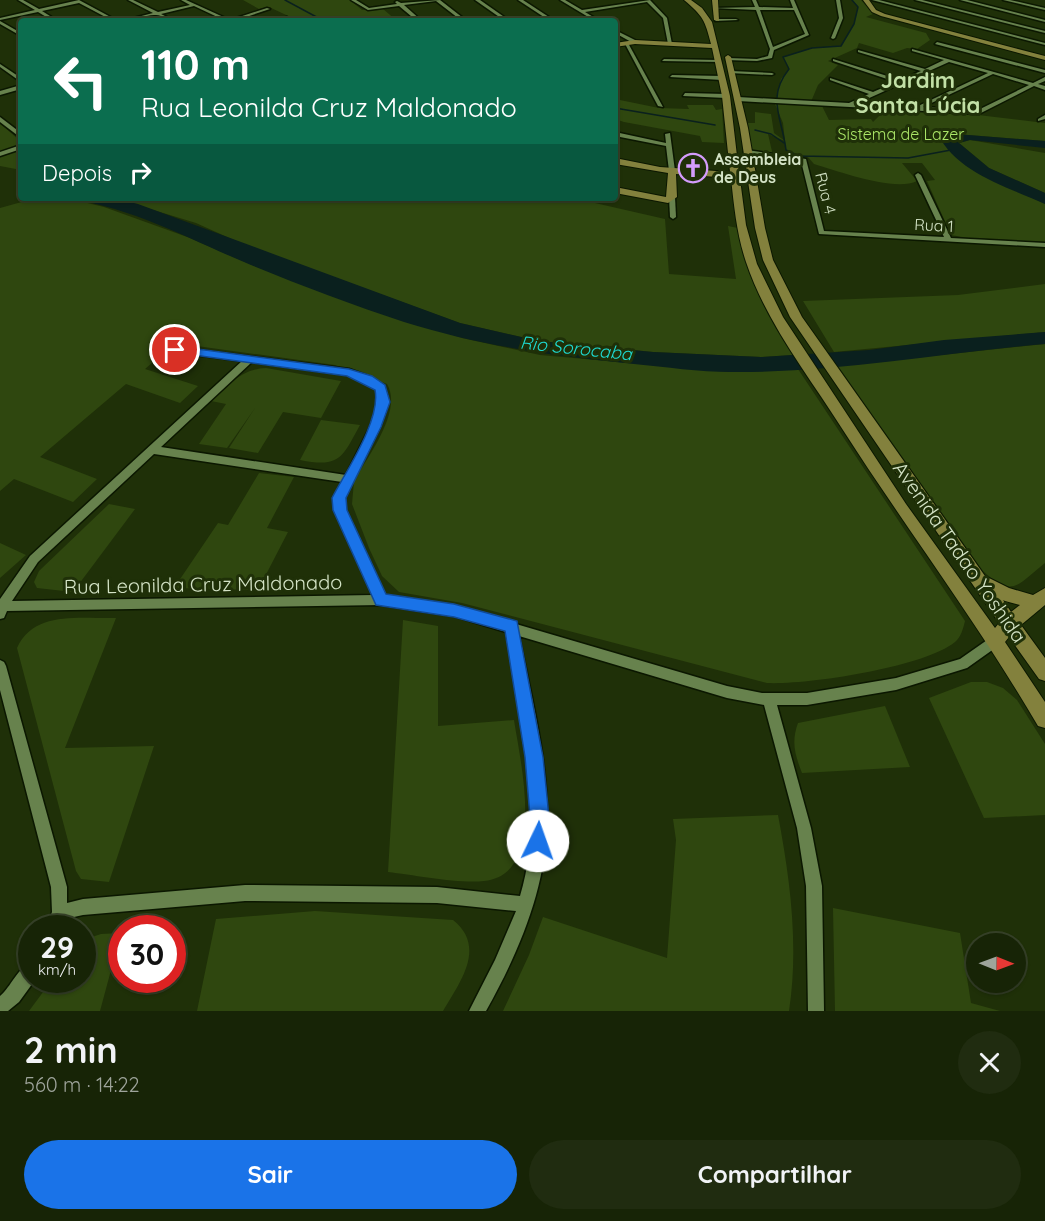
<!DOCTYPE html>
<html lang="pt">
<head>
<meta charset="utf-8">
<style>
	body { margin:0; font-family:Quicksand,sans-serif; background:#202c10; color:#f1f3f6; height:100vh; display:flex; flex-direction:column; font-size:22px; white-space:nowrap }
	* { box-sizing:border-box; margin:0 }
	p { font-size:20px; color:#9ea49b }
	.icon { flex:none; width:33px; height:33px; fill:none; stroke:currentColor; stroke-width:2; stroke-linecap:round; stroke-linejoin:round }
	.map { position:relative; height:1011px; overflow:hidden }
	.side { display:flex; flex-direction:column; background:#172406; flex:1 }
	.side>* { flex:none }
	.hud { position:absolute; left:18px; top:18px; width:600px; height:183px; border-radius:6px; box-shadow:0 2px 4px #0004,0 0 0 2px #364128; background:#0b6e4f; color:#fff; overflow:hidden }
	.needle { width:39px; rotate:91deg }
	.fabs { position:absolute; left:966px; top:933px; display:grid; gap:12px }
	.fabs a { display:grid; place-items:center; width:60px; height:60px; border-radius:50%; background:#172406; box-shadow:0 2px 4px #0004,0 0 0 2px #364128; font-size:30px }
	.speed { position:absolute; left:18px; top:915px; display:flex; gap:12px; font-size:30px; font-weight:700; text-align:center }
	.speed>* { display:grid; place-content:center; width:78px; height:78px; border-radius:50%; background:#172406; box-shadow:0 2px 4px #0004,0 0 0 2px #364128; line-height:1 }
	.speed small { font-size:15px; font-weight:400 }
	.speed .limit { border:9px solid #d22; background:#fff; color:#111 }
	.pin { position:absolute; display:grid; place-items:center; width:51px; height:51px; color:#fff; margin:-26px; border:3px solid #fff; border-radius:50%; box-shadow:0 2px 6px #0007 }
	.me { position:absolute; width:66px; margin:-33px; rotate:3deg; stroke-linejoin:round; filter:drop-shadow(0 0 4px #0008) }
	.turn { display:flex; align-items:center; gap:21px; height:126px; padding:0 24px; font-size:27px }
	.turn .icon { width:78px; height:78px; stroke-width:2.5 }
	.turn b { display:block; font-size:42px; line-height:51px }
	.then { display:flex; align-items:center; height:57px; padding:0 24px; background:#0003; gap:12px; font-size:22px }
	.round { display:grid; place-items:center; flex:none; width:63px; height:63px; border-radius:32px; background:#202c10 }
	.headline { display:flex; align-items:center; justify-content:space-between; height:102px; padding:0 24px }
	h1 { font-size:36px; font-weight:700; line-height:45px }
	.action { display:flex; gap:12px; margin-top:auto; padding:12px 24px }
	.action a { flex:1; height:69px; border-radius:36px; background:#1a73e8; color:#fff; font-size:24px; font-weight:700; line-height:69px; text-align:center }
	.action a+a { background:#202c10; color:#f1f3f6 }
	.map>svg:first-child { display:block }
	.green { fill:#2f470f }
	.water { fill:#0a201e }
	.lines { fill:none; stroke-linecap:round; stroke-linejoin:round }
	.stream { stroke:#0a201e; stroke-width:1.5 }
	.street-casing { stroke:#0b1700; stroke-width:3 }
	.secondary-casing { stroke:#0b1700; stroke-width:2 }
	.street { fill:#67824d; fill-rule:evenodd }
	.secondary { fill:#83813d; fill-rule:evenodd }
	.route { fill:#1a73e8; stroke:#114b97; stroke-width:1.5 }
	.labels { text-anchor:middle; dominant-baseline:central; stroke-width:6; stroke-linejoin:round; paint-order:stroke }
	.far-park-label { font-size:16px; fill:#aae567; stroke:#1f3008 }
	.far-poi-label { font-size:16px; font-weight:bold; fill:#d4e3c6; stroke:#1f3008; text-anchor:start }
	.far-street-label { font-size:16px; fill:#d4e3c6; stroke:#1f3008 }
	.far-water-label { font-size:18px; font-style:italic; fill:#1edad2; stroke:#1f3008 }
	.street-label { font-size:20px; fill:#d4e3c6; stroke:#1f3008 }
	.far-district-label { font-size:22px; font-weight:bold; fill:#c2e0a6; stroke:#1f3008 }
</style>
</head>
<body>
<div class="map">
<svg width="1045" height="1011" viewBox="0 0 1045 1011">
	<rect width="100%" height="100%" fill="#1f3008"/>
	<!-- green -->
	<g class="green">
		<path d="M243,0H350L362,10L382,8L397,21H299L269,7L259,9Z"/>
		<path d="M852,0H861L873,14L866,17L926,33L930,40L917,49L907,48L893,53L859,43L857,48L828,61L838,65L818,85L810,104L822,106L829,120L871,119L873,122L886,109L978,115L1045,123V141L943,133L975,170L1045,204V242L968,238L951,235L927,181L935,180L922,163H902L917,181C894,192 838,171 814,164L807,156L792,155L786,150L783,123L775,104L781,79L789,69L783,57L812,48L841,46L854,24L858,7Z"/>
		<path d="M615,99L659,108L689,109L687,105H713L716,110L722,109L724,143L702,142L700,136L624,122L615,119Z"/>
		<path d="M755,112L771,114L774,133L785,141L768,134L774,160L752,159L747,123H755Z"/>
		<path d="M0,123L21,142V170L0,166Z"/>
		<path d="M970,140L1045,153V193L989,168L959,143Z"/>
		<path d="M36,198L71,199L104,207L190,238L252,265L462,338L540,355L730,372L798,369L965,621C963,629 961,637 955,642C925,667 807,685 767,683L462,603L399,592L382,576L369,548L352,504L354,481C368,456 403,411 387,384L335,365L175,343L145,369L198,386L180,403L126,384L40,457L97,479L73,502L14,479L0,491V208Z"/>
		<path d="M114,198H573L665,219L669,274L736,279L728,226L738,228L767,311L793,355L761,357L653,352L539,341L460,323L247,246L196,223Z"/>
		<path d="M1045,284V332L834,352L803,301L958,295Z"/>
		<path d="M1045,344V563C1019,583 1013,600 983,571L838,366Z"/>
		<path d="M266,368L341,381L321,418L283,412L258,453L229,448L255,408L227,448L199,444L226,404L211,401C228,386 241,369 266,368Z"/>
		<path d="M321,420L360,425C342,458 340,468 300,460Z"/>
		<path d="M259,473L294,477L267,528L288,532L258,590L174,588L218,523L228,525Z"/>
		<path d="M109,504L135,509L73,592L37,588L34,582L39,571Z"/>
		<path d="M0,543L26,555L0,578Z"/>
		<path d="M116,618L65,748L154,746L109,882L81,879L76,871L17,648C34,610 81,619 116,618Z"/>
		<path d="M403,620L438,626V726L514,720C520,760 548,875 484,881C460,884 414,875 388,872Z"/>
		<path d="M971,682H987L1003,688L1017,700L1045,744V815L984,818L929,698Z"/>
		<path d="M885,706L910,767L802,773C795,755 791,742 798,723Z"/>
		<path d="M778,815C790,879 799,945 789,1011H503L529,955L543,917L667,958L676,840L673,819Z"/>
		<path d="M833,908L960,933L971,1003L1000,1011H835Z"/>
		<path d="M315,911L453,920C487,947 460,982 443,1011H197L216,919Z"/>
		<path d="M121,933L100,1011H29L52,980H82L83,940L101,934Z"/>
	</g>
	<!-- water -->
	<g class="water">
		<path d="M943,133L1045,141V148L970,140L959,143L989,168L1045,193V204C1010,188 955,172 938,134Z"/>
		<path d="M60,198H114L138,204L460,323L539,341L653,352L761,357L869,350L944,340L1045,332V344C940,353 836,373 731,372C699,372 666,367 634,364C554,356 481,346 404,322C353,305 301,286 251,265C190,240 127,204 60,198Z"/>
	</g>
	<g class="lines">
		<!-- stream -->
		<g class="stream">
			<path d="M285,0L324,21"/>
			<path d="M852,0L858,7L854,24L841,46L812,48L783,57L789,69C766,98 782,117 786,150L799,156L908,158L951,150"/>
			<path d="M615,108L715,125"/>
			<path d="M755,130L771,134L784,143"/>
		</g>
		<!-- street casing -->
		<g class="street-casing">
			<g id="street">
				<path d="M18,0H23L39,9L79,0L118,21H113L79,3L42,11L58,21H53L38,12L0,20V18L35,10Z"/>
				<path d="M128,0H133L158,12L190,5L181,0H186L230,20L267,8L270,9L234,21H226L194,6L161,14L175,21C168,21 163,15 156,15C147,14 133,21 122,21L153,13Z"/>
				<path d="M351,0H356L369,8L397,4L395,2L397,1L401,3L440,0L467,21H462L436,1L404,5L422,21H417L399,6L368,10Z"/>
				<path d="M475,0H480L510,21H505Z"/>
				<path d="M518,0H523L555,21H550Z"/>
				<path d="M560,0H565L582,10L650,0L667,18L672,44L670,45L668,44L663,18L647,2L585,12L600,21H595Z"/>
				<path d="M752,0H756L759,7L793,8L790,0H794L809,35L774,50L772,58L757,61L726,60L728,58L757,59L768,56L770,49L756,10L714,8L755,7ZM760,10H794L805,34L773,47Z"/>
				<path d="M836,0H840L843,18L835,38L833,39L831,38L839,18Z"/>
				<path d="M872,0H879L1045,43V45Z"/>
				<path d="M915,0H922L1045,31V33Z"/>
				<path d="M960,0H967L1045,20V22Z"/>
				<path d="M1003,0H1010L1045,8V10Z"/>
				<path d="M287,17L289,19L274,21V20Z"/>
				<path d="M717,19H736L738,20L715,21Z"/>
				<path d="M0,21L21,33V36L0,24Z"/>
				<path d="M615,30L637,41V42L633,43L615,33Z"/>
				<path d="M624,42L628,43L663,107L658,106Z"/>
				<path d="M937,42L1045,70V73L935,44Z"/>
				<path d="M912,49L1033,83L1045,77V81L1038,84L1045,86V90L1034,86L979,114L738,101L735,99L738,97L849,103L869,94L830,80V78L873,92L896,82L833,61V59L900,80L921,71L858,52V50L925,69L944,60L912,51ZM949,62L988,73L916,107L856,104ZM993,74L1029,85L978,110L923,107Z"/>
				<path d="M664,59L719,60L721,61L719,62L662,61Z"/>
				<path d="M0,64L21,78V82L0,67Z"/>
				<path d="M731,71L772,73L774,74L772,75L729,73Z"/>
				<path d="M672,75L722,76L725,78L722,80L670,77Z"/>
				<path d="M21,85V89L0,95V91Z"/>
				<path d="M685,93L726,94L729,96L726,98L683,96Z"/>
				<path d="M1045,115V119L1038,121V119Z"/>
				<path d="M0,117L21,133V138L0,122Z"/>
				<path d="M615,132L666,143L665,134L670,133L675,171L672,173L669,171L666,146L615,136Z"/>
				<path d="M21,145V149L0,156V152Z"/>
				<path d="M747,150L806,159L824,231L944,237L915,175L918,173L921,175L951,238L1045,243V247L819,234L801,161L745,153L744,152Z"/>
				<path d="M672,195L675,197L676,217L673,219L670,217L669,197Z"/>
				<path d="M175,347L349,369L371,377L384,386L389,402L380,427L344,498L345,510L385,595L454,606L508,622L511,621L516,624L727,686L762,693H807L896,678L960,659L990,638L994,636L998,638L1000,642L998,646L967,668L896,690L807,705H777L811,828L822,886L824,1011H808L806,886L797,828L764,705L727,698L519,636C531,695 547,756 547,816C548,885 519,952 486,1011H469L495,960L516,911L437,903L245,901L83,915L65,919L62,928H46L52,912L51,887L0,690V660L4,662L6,666L67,887V903L83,899L245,885L437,887L520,896C546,808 523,719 506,632L454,616L381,605L7,611L4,618L0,619V599L30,556L242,361L172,352L171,350ZM252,362L348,375L365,381L377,389L379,402L370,427L346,475L161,447ZM154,454L342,482L334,498L335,510L373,595L12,601L38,562Z"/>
				<path d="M32,962V980H35L19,1002L8,1011H0V996C11,987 18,967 32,962Z"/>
			</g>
		</g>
		<!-- secondary casing -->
		<g class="secondary-casing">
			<g id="secondary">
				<path d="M684,0H691L702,8L712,22L730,96L739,173L746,176L740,179L746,225L757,264L783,317L906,504L995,628L999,623L790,317L763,260L755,228L740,128L725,57L728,55L731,57L748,128L765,228L773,260L802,317L985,576L1009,588L1033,595L1045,588V605L1021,625L1045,658V681L1039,679L1009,637L1005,642L1045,702V728L1038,726C978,623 905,527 841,427C808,375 766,322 746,262C737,235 734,207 731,178L676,174L677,197L668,203L615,193V187L666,197L668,173L615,164V158L660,167L730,172L722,96L712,48L635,44L615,47V43L635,40L711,44C705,20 703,16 684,0ZM1003,600L1005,601L1020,605L1011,612Z"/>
				<path d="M712,0H718L719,21L714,20Z"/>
				<path d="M863,0H869L876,10L885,14L1045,56V60L881,16L872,12Z"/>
			</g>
		</g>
		<!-- street -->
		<use href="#street" class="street"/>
		<!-- secondary -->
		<use href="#secondary" class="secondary"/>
	</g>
	<!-- route -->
	<path class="route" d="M175,346L349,369L372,376L385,385L390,402L381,427L346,498L347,510L386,594L454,604L517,621L543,757L549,817L545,848L538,851L531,848L528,841L530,817L525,757L505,631L454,617L376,605L333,510L332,498C346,471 381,420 375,390L347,376L171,352L169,350Z"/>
	<!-- icons -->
	<defs>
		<g id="church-ring" transform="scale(1.5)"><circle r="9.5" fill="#1f3008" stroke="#d49cfc" stroke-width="1.5"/><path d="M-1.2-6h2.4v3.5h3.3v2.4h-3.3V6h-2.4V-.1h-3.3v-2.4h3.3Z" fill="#d49cfc"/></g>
	</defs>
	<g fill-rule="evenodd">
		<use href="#church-ring" x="693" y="168"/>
	</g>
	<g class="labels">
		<!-- far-park labels -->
		<g class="far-park-label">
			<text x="901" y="134">Sistema de Lazer</text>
		</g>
		<!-- far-poi labels -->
		<g class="far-poi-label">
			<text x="714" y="159">Assembleia<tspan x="714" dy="18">de Deus</tspan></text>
		</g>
		<!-- far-street labels -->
		<g class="far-street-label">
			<text transform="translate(826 193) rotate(76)">Rua 4</text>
			<text transform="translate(934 225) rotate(3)">Rua 1</text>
		</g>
		<!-- far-water labels -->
		<g class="far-water-label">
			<text transform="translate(576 348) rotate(6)">Rio Sorocaba</text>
		</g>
		<!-- street labels -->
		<g class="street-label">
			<text transform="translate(960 552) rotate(55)">Avenida Tadao Yoshida</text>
			<text transform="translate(203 584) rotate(-1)">Rua Leonilda Cruz Maldonado</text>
		</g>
		<!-- far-district labels -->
		<g class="far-district-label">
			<text x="918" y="80">Jardim<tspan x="918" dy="25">Santa Lúcia</tspan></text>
		</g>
	</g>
</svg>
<div class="fabs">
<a><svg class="needle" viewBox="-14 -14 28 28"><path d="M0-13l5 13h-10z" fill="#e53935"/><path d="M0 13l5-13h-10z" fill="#9ea49b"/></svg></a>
</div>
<div class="speed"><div>29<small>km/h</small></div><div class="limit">30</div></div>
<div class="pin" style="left:175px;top:350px;background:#d93025"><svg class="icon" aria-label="arrive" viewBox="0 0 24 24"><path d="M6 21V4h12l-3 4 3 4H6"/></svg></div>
<svg class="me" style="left:538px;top:841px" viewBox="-20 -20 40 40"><circle r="19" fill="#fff"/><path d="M0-13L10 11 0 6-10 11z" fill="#1a73e8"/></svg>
<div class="hud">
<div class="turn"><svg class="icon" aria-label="left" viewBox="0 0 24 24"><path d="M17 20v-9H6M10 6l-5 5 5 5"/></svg><div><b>110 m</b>Rua Leonilda Cruz Maldonado</div></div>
<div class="then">Depois<svg class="icon" aria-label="right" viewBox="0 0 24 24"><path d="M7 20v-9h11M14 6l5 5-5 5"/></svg></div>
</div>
</div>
<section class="side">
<div class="headline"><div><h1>2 min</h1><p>560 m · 14:22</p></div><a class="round"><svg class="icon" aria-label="close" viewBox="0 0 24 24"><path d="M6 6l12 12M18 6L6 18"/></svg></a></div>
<div class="action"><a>Sair</a><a>Compartilhar</a></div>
</section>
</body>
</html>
